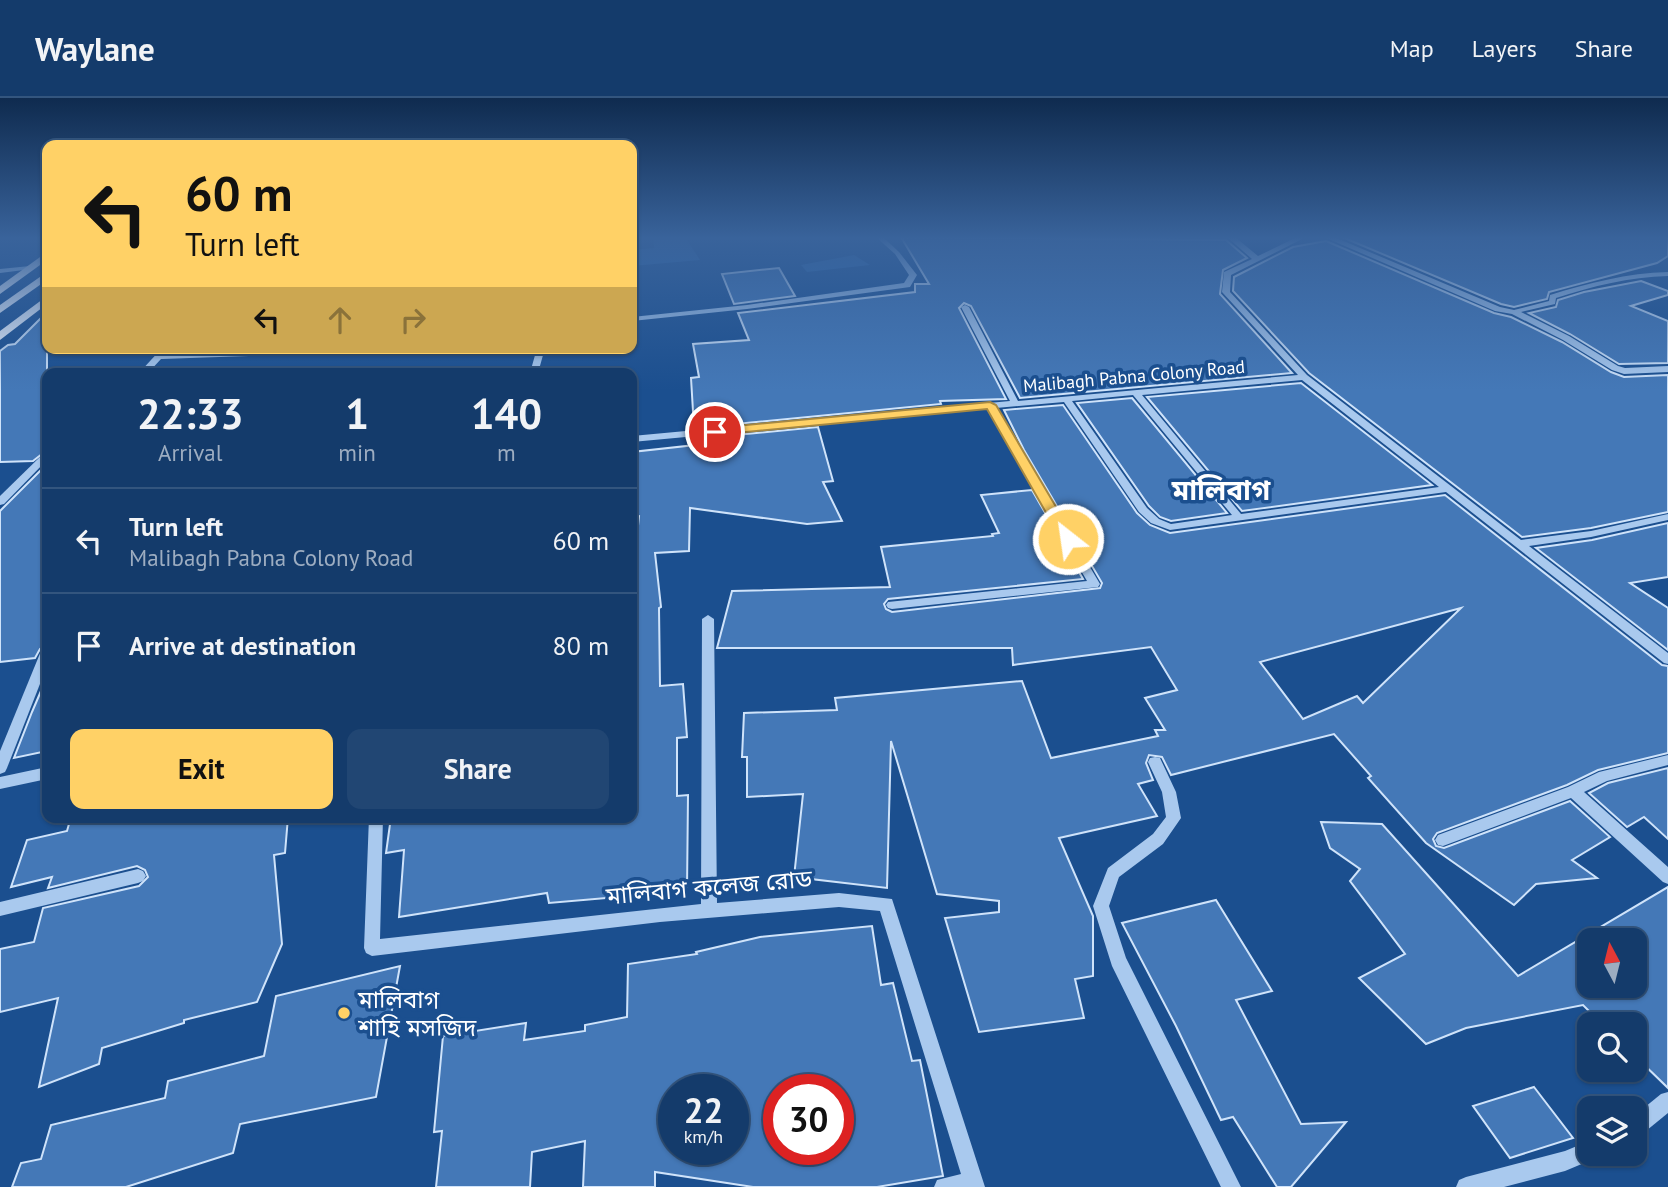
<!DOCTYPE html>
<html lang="en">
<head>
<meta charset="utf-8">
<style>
	body { margin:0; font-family:"PT Sans","Noto Sans Bengali",sans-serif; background:#214673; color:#f1f3f6; height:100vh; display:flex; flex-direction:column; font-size:26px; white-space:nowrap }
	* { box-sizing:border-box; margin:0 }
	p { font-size:23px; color:#9dadc1 }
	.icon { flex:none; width:38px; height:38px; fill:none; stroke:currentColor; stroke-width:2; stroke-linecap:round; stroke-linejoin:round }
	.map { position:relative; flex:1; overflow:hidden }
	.sheet { position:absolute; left:42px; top:270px; width:595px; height:455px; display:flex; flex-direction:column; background:#143b6b; border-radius:14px; box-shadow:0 2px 5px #0004,0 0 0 2px #33557e }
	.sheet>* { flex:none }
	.hud { position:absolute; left:42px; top:42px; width:595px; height:214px; border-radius:14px; box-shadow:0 2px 5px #0004,0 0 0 2px #33557e; background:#ffd166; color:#111; overflow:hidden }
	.needle { width:46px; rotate:353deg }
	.controls { position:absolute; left:1577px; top:830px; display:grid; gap:14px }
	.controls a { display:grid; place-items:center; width:70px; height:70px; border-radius:14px; background:#143b6b; box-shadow:0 2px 5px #0004,0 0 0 2px #33557e; font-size:35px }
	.speed { position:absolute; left:658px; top:976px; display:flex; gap:14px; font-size:35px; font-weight:700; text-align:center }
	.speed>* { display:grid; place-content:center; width:91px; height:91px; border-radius:50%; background:#143b6b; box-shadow:0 2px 5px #0004,0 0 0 2px #33557e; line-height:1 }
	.speed small { font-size:18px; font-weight:400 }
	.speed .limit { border:10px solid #d22; background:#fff; color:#111 }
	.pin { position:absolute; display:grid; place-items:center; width:60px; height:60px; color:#fff; margin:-30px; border:4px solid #fff; border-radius:50%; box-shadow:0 2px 7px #0007 }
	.me { position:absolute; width:77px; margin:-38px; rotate:330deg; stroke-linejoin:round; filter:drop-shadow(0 0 5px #0008) }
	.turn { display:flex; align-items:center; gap:24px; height:147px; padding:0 28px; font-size:32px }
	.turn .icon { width:91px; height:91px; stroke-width:2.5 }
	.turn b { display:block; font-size:49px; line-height:60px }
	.lanes { display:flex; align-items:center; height:66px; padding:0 28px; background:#0003; justify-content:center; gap:35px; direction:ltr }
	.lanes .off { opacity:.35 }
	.eta { display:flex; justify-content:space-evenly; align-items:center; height:119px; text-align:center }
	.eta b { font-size:42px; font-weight:800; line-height:49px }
	.action { display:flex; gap:14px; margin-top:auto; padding:14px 28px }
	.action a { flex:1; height:80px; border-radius:14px; background:#ffd166; color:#111; font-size:28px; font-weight:800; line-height:80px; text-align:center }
	.action a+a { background:#214673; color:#f1f3f6 }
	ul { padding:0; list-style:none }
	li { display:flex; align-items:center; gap:21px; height:105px; padding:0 28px; border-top:2px solid #33557e }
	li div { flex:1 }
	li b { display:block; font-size:26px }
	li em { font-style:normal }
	header { display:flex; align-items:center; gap:42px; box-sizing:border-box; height:98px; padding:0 35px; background:#143b6b; border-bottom:2px solid #33557e }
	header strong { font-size:33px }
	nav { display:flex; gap:38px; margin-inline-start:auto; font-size:24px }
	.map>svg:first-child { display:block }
	.green { fill:#2e69ad }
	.building { fill:#4478b7; stroke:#cfe3fa; stroke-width:2; fill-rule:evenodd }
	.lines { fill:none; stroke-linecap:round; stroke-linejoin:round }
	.minor { fill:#a9c9ee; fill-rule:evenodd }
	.major { fill:#f0f6ff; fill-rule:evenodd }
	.route { fill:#ffd166; stroke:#a68842; stroke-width:2 }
	.poi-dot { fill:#ffd166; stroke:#1b4f8f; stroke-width:2.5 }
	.labels { text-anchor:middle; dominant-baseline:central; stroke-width:7; stroke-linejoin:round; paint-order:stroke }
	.far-street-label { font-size:18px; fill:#fff; stroke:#1b4f8f }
	.near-street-label { font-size:24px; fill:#fff; stroke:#1b4f8f }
	.near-poi-label { font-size:24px; fill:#fff; stroke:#1b4f8f; text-anchor:start }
	.district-label { font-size:28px; font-weight:bold; fill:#fff; stroke:#1b4f8f }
</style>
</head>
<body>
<header>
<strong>Waylane</strong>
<nav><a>Map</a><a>Layers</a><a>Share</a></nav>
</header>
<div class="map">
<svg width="1668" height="1089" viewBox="0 0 1668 1089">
	<rect width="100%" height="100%" fill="#1b4f8f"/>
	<!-- green -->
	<g class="green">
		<path d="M653,139H685L700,162L632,168V152L654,150Z"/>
		<path d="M854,157L870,167L807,174L801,167Z"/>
	</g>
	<!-- building -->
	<g class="building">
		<path d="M901,139L1226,142L1247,160L1223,172L1220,196L1292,275L1020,300L971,208L964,205L959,210L1006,301L940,303L941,306L694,330L691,280L699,279L693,246L749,242L738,215L915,194V186H929Z"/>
		<path d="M1342,139H1668V158L1657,165L1549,194L1547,201L1514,209L1501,206Z"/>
		<path d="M1326,143L1494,215L1511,219L1562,244L1611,274L1624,279L1668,277V414L1591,430L1522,439L1309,275L1233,193L1234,179L1293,149Z"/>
		<path d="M779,170L795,198L734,206L722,176Z"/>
		<path d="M1641,183L1668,193V197L1631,208L1668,223V265L1619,266L1570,236L1529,215L1556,209L1558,202L1584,194Z"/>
		<path d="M47,214V352L33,363L0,364V253L8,247L15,246Z"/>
		<path d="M1301,285L1432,387L1242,413L1147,299Z"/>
		<path d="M1132,300L1227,415L1171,423L1160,419L1149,408L1077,305Z"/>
		<path d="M1063,307L1137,415L1150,427L1170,435L1445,397L1662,567L1668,568V655L1598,672L1567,687L1437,735L1433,741L1436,748L1444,750L1570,703L1610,739L1572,762L1597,780L1536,786L1514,807L1426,745L1368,680L1371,678L1334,636L1171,677L1162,659L1149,657L1146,665L1153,682L1138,686L1157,718L1059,740L1093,818V878L1075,881L1084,920L979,934L945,820L999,814V803L937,796L891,643L887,790L794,779L803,696L747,699V659H742L744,615L837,612L835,600L1022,583L1051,660L1158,638L1155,632H1165L1145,600L1177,592L1151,549L1013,567L1012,550H717L732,493L890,489L881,449L993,438L992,436L999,435L981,397L1032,392L1083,481L888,501L884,506L886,511L892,514L1100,490L1102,485L1024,352L1004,312ZM1461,510L1363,605L1357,598L1303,621L1260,564Z"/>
		<path d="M818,329L833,383L823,384L842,423L807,426L690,410L689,453L655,455L661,509L659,510L660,588L683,586L687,639L677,640V698L688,697L687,793L549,805L547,795L399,819L404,752L386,755L391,719H632V486L639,418L632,417V354L695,347V341Z"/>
		<path d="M47,366V546L40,551L35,560L0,564V413Z"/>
		<path d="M1668,425V479L1630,485L1668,510V552L1536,450L1592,442Z"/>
		<path d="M47,579V653L14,660L32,614Z"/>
		<path d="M1668,670V741L1644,719L1627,729L1589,695L1608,685Z"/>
		<path d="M71,719H288L285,755L274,757L282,846L257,904L184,922V925L102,950L99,966L39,989L58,900L0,914V851L34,844L43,810L139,788L148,779L145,772L137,768L48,790L52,779L11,789L27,742L67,733Z"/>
		<path d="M1321,724L1382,726L1518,878L1668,789V990L1634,957V926H1602L1583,907L1466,930L1426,946L1359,880L1405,856L1350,783L1360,771L1330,750ZM1589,842H1634V887H1589Z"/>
		<path d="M1216,802L1272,893L1236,902L1301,1026L1346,1024L1291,1089H1277L1233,1019L1221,1022L1176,928L1122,825Z"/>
		<path d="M872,828L881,887L893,885L912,963L920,962L943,1078L877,1089H753L655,1074V1089H583L585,1043L532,1054L530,1089H436L442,1033L434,1034L443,938L526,925L524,942L585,933V927L627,919L628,866L697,856L696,854L760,839ZM674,992H733V1052H674ZM779,992H838V1052H779Z"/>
		<path d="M400,868L376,999L240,1026L233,1055L126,1089H12L21,1065L41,1061L51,1027L165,1000L168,983L264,958L276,898Z"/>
		<path d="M1534,989L1573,1040L1510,1060L1473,1008Z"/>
	</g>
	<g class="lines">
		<!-- minor -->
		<g class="minor">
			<path d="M876,139H883L899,154L917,177L910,189L747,211L632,223V219L747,207L904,185L909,177L895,156Z"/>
			<path d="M1227,139H1235L1258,158L1297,139H1306L1231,177L1230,194L1307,277L1521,442L1591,433L1668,416V422L1591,439L1529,448L1668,555V566L1664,565L1446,394L1170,432L1151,425L1139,414L1064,304L996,310L1100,486L1098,489L892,511L888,510L886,507L888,504L1087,483L988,311L632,344V338L1010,303L961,209L965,207L969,209L1018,303L1298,277L1222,194L1224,174L1252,161ZM1302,282L1439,389L1241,416L1142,297ZM1133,297L1232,417L1171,426L1159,421L1147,410L1072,303Z"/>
			<path d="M1324,139H1334L1500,209L1514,212L1549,203L1550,197C1589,185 1627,175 1668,174V178C1629,179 1593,188 1556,200L1555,206L1521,214L1569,238L1618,268L1625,270L1668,268V274L1624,276L1612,272L1563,242L1512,216L1495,213Z"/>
			<path d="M30,168L32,169V171L0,175V171Z"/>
			<path d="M162,250L169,252L165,256L343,250H426L422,252L161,261L148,275H139Z"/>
			<path d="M537,250H545L538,275H530Z"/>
			<path d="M47,354V362L4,406L0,407V398L44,355Z"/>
			<path d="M708,517L714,521L717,805L839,795L892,801L985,1089H934L937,1082L961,1076L880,813L839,809L660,824L372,858L366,855L364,850L369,719H383L380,841L701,806L702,521Z"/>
			<path d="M47,549V568L7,670L5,674L0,676V653L41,553Z"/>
			<path d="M1668,657V667L1607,683L1584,694L1668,769V786L1663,784L1571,700L1443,748L1438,747L1435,742L1438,737L1568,689L1599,674Z"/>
			<path d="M1155,659L1160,660L1176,694L1181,720L1163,746L1119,779L1109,808L1126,860L1241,1089H1221L1112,868L1093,808L1108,770L1153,736L1166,719L1162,694L1148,664L1150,660Z"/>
			<path d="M47,669V681L0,691V679Z"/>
			<path d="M138,771L143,773L146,778L143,783L138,785L0,818V804Z"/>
			<path d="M1668,994V1015L1641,1037L1634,1039V1018L1661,996Z"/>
			<path d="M1589,1043V1055H1598L1596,1060L1565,1073L1504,1089H1456L1459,1082L1466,1079L1565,1053Z"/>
		</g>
		<!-- major -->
		<g class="major">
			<path d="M47,154V162L0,196V188Z"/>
			<path d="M47,174V182L0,215V207Z"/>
			<path d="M47,198V206L0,242V233Z"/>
		</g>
	</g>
	<!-- sky -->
	<linearGradient id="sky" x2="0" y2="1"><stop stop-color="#0f2b4f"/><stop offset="0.48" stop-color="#39639b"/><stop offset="1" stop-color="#39639b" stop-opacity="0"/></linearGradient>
	<rect width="1668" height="292" fill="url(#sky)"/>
	<!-- route -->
	<path class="route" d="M990,304L996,307L1075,441L1073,444H1063L1061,441L987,311L715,337L708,334L715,330Z"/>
	<!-- markers -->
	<circle class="poi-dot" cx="344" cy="915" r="7"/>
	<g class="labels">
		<!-- far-street labels -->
		<g class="far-street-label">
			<text transform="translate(1134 278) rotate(-5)">Malibagh Pabna Colony Road</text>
		</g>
		<!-- near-street labels -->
		<g class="near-street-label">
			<text transform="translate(709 789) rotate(-5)">মালিবাগ কলেজ রোড</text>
		</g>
		<!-- near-poi labels -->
		<g class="near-poi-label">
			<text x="358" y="901">মালিবাগ<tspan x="358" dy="28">শাহি মসজিদ</tspan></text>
		</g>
		<!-- district labels -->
		<g class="district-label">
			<text x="1221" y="391">মালিবাগ</text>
		</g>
	</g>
</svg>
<div class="controls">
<a><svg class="needle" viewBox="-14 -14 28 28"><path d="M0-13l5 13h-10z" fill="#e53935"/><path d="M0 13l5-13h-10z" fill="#9dadc1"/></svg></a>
<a><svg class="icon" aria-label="search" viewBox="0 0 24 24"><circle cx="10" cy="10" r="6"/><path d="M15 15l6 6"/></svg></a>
<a><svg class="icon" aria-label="layers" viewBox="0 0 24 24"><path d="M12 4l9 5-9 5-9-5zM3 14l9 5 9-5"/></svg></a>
</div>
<div class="speed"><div>22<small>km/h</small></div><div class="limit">30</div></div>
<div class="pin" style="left:715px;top:334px;background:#d93025"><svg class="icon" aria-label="arrive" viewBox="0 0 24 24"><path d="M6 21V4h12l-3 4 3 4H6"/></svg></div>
<svg class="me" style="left:1068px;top:441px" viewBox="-20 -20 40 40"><circle r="17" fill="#ffd166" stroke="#fff" stroke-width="3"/><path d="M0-11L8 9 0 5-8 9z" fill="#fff"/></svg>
<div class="hud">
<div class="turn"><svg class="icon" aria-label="left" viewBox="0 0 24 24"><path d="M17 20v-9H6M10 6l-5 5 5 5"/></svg><div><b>60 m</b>Turn left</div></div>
<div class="lanes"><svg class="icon" aria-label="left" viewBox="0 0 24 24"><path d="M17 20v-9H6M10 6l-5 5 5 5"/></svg><svg class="icon off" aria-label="ahead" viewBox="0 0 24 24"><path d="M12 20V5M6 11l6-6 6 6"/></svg><svg class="icon off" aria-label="right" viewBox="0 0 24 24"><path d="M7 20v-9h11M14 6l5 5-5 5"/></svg></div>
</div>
<section class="sheet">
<div class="eta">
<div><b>22:33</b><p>Arrival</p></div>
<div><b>1</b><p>min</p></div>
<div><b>140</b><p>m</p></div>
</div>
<ul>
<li><svg class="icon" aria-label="left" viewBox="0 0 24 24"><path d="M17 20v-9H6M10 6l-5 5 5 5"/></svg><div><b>Turn left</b><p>Malibagh Pabna Colony Road</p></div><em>60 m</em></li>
<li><svg class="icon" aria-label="arrive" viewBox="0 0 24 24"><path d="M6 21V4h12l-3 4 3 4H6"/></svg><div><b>Arrive at destination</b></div><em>80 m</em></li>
</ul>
<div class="action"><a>Exit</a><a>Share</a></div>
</section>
</div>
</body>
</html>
